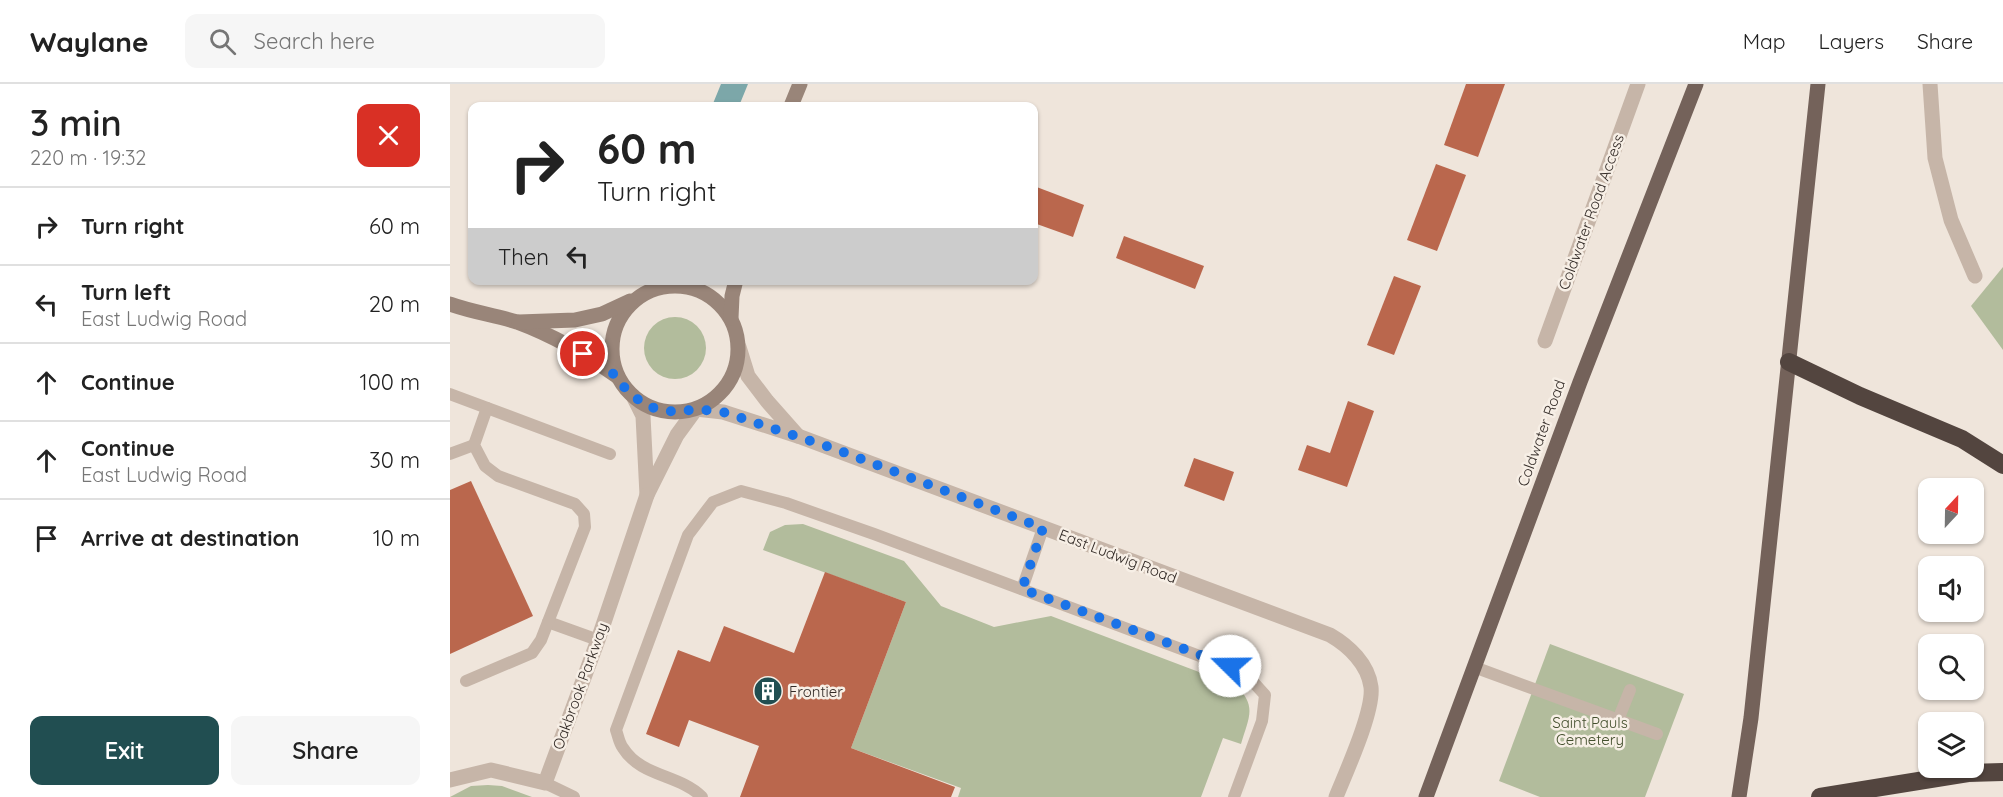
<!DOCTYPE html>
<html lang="en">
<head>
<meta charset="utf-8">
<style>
	body { margin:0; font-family:Quicksand,sans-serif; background:#f6f6f6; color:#222; height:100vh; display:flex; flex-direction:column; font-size:22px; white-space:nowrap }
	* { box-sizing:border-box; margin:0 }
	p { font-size:20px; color:#767676 }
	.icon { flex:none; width:33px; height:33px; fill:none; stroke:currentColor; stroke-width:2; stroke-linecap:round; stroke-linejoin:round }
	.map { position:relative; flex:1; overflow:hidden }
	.drawer { display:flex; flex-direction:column; background:#fff; width:450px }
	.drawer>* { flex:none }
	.guide { position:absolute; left:18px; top:18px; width:570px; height:183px; border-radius:12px; box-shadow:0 2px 4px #0004; background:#fff; color:#222; overflow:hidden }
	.needle { width:39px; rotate:22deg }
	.controls { position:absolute; left:1468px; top:394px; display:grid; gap:12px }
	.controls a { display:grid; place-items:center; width:66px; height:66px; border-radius:12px; background:#fff; box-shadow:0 2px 4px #0004; font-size:30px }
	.pin { position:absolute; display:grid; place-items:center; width:51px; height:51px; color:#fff; margin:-26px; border:3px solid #fff; border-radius:50%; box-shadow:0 2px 6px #0007 }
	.me { position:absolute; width:66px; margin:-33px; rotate:292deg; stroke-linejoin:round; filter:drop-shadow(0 0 4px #0008) }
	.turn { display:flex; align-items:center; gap:21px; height:126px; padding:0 30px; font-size:27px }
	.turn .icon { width:78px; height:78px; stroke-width:2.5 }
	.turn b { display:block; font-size:42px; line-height:51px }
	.then { display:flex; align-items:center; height:57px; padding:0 30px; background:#0003; gap:12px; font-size:22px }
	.round { display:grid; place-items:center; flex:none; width:63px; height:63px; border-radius:12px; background:#f6f6f6 }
	.overview { display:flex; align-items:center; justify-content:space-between; height:102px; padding:0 30px }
	h1 { font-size:36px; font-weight:600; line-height:45px }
	.cta { display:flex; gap:12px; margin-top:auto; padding:12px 30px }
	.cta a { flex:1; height:69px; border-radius:12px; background:#214e51; color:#fff; font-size:24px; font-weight:600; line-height:69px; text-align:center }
	.cta a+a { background:#f6f6f6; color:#222 }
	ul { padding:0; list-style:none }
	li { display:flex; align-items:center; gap:18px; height:78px; padding:0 30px; border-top:2px solid #e0e0e0 }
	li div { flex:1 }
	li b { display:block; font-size:22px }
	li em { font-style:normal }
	header { display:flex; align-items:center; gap:36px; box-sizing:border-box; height:84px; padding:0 30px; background:#fff; border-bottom:2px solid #e0e0e0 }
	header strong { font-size:28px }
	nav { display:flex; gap:33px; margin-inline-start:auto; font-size:21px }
	.search { width:420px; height:54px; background:#f6f6f6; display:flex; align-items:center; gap:15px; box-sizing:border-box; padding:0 21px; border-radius:12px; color:#767676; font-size:22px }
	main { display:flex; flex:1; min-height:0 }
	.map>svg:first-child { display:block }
	.green { fill:#b2bc9c }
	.water { fill:#7ca7a9 }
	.building { fill:#ba674d }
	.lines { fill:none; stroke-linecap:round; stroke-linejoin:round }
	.lane { stroke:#c6b5a8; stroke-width:12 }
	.street { stroke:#c6b5a8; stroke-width:15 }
	.secondary { stroke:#998579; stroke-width:15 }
	.primary { stroke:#74625a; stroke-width:15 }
	.highway { stroke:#53453f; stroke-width:18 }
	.route { stroke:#1a73e8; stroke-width:10; stroke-dasharray:0 18 }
	.labels { text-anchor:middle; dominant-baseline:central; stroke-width:5; stroke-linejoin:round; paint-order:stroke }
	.street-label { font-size:15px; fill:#332b27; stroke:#f7efe6 }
	.poi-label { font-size:15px; fill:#332b27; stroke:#f7efe6; text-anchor:start }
	.park-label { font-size:15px; fill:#434f2d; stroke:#f7efe6 }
</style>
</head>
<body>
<header>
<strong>Waylane</strong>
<div class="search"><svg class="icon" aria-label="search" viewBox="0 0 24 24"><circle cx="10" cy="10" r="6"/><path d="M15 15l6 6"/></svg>Search here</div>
<nav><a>Map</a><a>Layers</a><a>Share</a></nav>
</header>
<main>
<section class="drawer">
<div class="overview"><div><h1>3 min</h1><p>220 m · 19:32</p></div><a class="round" style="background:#d93025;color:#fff"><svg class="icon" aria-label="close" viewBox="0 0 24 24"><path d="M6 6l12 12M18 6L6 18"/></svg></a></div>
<ul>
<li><svg class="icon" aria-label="right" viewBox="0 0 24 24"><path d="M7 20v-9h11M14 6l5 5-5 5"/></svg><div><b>Turn right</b></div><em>60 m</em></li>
<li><svg class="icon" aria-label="left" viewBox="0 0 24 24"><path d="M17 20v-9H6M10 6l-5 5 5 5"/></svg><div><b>Turn left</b><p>East Ludwig Road</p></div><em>20 m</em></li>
<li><svg class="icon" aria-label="ahead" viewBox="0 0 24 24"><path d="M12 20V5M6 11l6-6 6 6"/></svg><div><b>Continue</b></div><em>100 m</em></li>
<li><svg class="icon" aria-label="ahead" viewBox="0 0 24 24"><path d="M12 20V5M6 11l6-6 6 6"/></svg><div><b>Continue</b><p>East Ludwig Road</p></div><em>30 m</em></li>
<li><svg class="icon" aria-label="arrive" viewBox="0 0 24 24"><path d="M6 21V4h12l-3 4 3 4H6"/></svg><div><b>Arrive at destination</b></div><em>10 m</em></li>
</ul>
<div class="cta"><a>Exit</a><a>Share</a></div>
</section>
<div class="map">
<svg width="1553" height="713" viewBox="0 0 1553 713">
	<rect width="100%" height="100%" fill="#efe5db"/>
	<!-- green -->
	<g class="green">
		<path d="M1553,183V266L1521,222Z"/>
		<circle cx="225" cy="264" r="31"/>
		<path d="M353,440L454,477L491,522L544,543L601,532L786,602C808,622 798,635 791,660L773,654L751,713H508L511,704L401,664L456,518L313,466L320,448L335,441Z"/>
		<path d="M1100,560L1234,610L1195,713H1090L1049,697Z"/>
		<path d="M38,701L52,702L82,713H0L21,702Z"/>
	</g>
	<!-- water -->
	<path class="water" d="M271,0H298L289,22H262Z"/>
	<!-- building -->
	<g class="building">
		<path d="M1016,0H1055L1028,73L994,61Z"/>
		<path d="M986,80L1016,91L987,167L957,156Z"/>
		<path d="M584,102L634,121L623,153L584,139Z"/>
		<path d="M674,152L754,182L745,205L666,174Z"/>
		<path d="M944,192L971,202L944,271L917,261Z"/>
		<path d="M898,317L924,327L897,403L848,386L857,361L880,369Z"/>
		<path d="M744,374L784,388L774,417L734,402Z"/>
		<path d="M21,397L83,532L0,570V406Z"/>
		<path d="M375,488L456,518L401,664L505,703L501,713H290L309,662L239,636L229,663L196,650L228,566L260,578L274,542L344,569Z"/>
	</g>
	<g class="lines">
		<!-- lane -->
		<g class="lane">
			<path d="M0,310L160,370"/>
			<path d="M0,370L24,361"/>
			<path d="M572,505L593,444"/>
			<path d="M98,538L148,556"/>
			<path d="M1024,583L1207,650"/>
			<path d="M16,597L82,569L91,556L135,443L134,430L125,420L48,392L35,382L24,361L37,324"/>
			<path d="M1168,636L1180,606"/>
			<path d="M95,699L124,713"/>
			<path d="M252,713C229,690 191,693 173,664C169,659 168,651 166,646L238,451L263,418L291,407L336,419L424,450L795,589L815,611L812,637L784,713"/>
		</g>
		<!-- street -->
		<g class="street">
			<path d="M1480,0L1485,74L1501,136L1525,192"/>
			<path d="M1095,257L1188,0"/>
			<path d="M183,312L193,332L197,411L227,351L246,325L273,328L348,352L317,317L298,292L289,263"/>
			<path d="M348,352L880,551C899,562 918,580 921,603C924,627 896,688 886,713"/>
			<path d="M0,696L41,686L95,699L148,556L197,411"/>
		</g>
		<!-- secondary -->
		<g class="secondary">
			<path d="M341,22L350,0"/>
			<circle cx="225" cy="265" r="63"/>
			<path d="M0,220C22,228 45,231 67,238C102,251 137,271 168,293"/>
			<path d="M281,234L282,212L286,196"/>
			<path d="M69,238L125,236L152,230L180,217"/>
		</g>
		<!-- primary -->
		<g class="primary">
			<path d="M976,713L1130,298L1246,0"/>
			<path d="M1289,713L1301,634L1368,0"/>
		</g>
		<!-- highway -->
		<g class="highway">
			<path d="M1339,278L1410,312L1512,355L1553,381"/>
			<path d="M1370,713L1518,689L1553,688"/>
		</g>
	</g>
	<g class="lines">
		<!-- route -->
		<path class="route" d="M133,270L168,293L174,303L193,320L210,326L228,328L246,325L273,328L385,365L593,444L572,505L780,582"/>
	</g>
	<!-- icons -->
	<defs>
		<g id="building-disc" transform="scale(1.5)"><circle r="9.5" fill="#214e51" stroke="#f7efe6"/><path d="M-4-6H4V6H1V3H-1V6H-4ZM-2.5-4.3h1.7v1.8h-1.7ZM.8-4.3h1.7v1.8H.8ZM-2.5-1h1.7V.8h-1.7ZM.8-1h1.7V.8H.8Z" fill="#fff"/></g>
	</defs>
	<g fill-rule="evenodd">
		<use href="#building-disc" x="318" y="607"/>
	</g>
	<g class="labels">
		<!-- street labels -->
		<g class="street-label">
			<text transform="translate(1141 128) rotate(-70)">Coldwater Road Access</text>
			<text transform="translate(1091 349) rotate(-70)">Coldwater Road</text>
			<text transform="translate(668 472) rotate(21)">East Ludwig Road</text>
			<text transform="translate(130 602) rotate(-70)">Oakbrook Parkway</text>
		</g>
		<!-- poi labels -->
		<g class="poi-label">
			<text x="339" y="607">Frontier</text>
		</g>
		<!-- park labels -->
		<g class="park-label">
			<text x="1140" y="638">Saint Pauls<tspan x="1140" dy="17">Cemetery</tspan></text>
		</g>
	</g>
</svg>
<div class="controls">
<a><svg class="needle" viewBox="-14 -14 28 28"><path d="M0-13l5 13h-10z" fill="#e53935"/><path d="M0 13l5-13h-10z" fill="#767676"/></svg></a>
<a><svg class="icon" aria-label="sound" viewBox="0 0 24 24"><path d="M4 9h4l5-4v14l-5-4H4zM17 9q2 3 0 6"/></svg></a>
<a><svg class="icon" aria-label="search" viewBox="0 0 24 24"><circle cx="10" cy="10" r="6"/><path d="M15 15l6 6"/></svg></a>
<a><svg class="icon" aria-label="layers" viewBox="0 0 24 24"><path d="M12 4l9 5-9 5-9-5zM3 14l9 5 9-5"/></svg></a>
</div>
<div class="pin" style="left:133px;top:270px;background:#d93025"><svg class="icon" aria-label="arrive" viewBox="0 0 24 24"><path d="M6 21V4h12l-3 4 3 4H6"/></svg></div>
<svg class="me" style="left:780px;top:582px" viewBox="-20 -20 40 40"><circle r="19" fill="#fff"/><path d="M0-13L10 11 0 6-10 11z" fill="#1a73e8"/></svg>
<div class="guide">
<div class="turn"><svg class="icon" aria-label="right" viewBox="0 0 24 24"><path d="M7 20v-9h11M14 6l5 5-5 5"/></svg><div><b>60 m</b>Turn right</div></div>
<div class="then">Then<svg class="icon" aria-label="left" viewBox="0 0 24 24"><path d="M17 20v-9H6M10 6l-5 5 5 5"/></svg></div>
</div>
</div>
</main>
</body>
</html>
